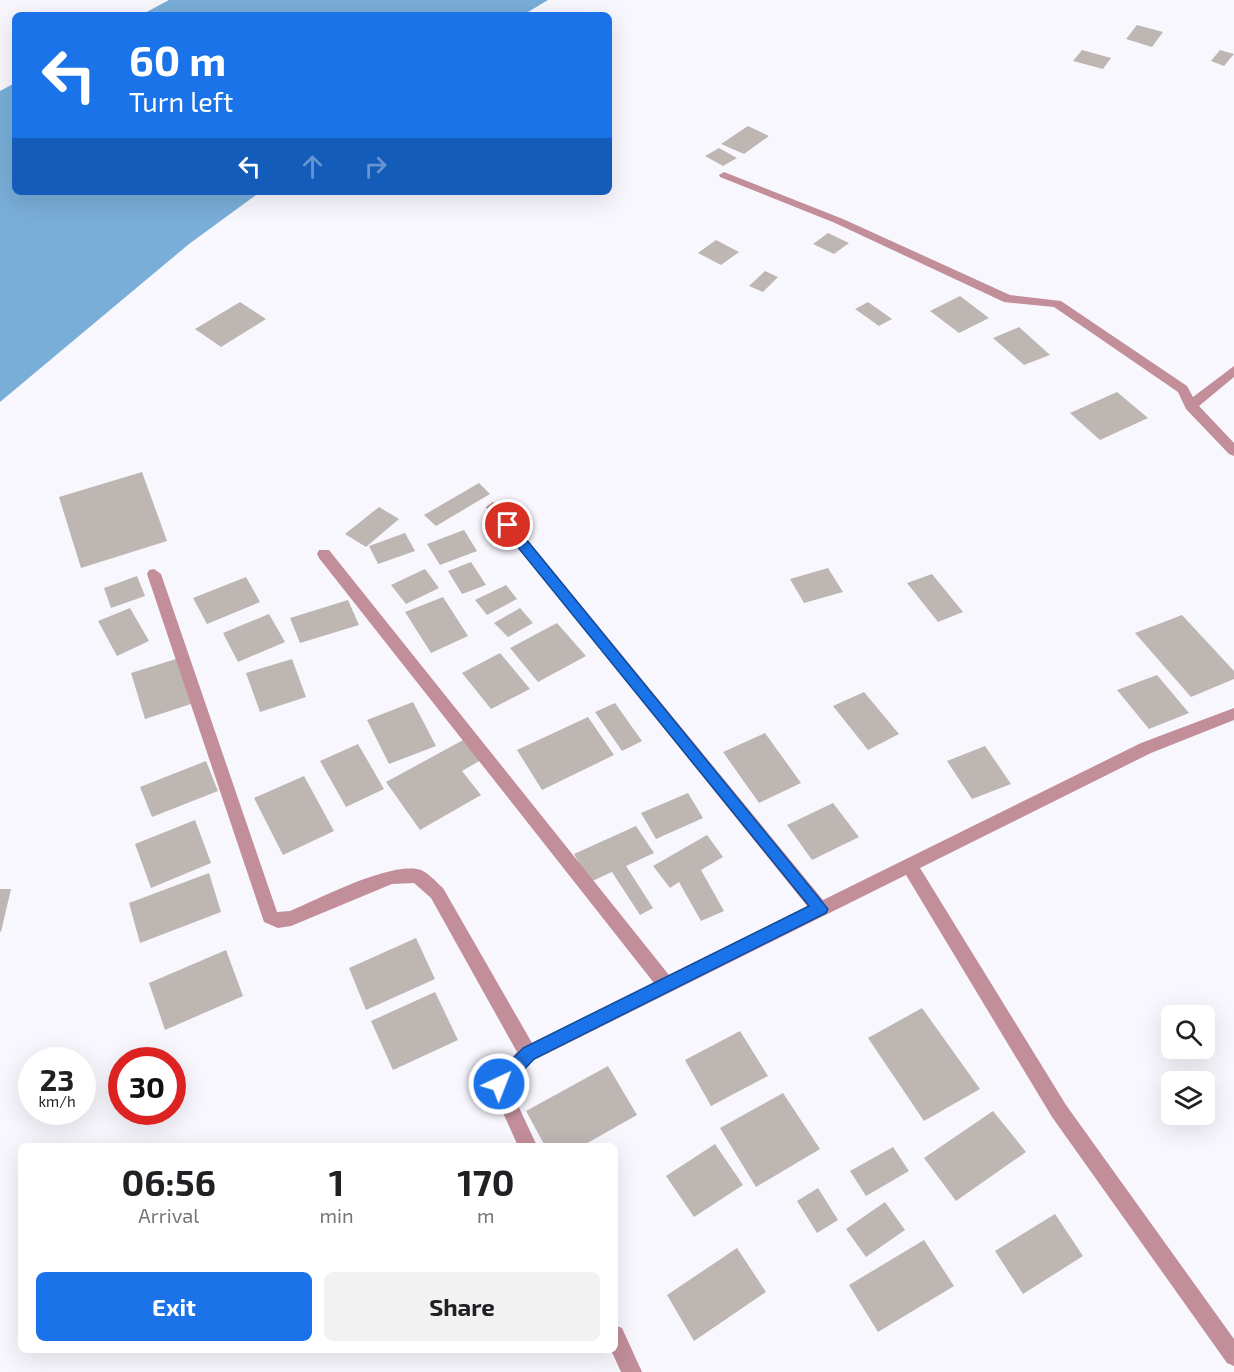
<!DOCTYPE html>
<html lang="en">
<head>
<meta charset="utf-8">
<style>
	body { margin:0; font-family:"Exo 2",sans-serif; background:#f2f2f2; color:#202124; height:100vh; display:flex; flex-direction:column; font-size:22px; white-space:nowrap }
	* { box-sizing:border-box; margin:0 }
	p { font-size:20px; color:#757577 }
	.icon { flex:none; width:33px; height:33px; fill:none; stroke:currentColor; stroke-width:2; stroke-linecap:round; stroke-linejoin:round }
	.map { position:relative; flex:1; overflow:hidden }
	.drawer { position:absolute; left:18px; top:1143px; width:600px; height:210px; display:flex; flex-direction:column; background:#fff; border-radius:9px; box-shadow:0 6px 24px #0002 }
	.drawer>* { flex:none }
	.top-card { position:absolute; left:12px; top:12px; width:600px; height:183px; border-radius:9px; box-shadow:0 6px 24px #0002; background:#1a73e8; color:#fff; overflow:hidden }
	.fabs { position:absolute; left:1161px; top:1005px; display:grid; gap:12px }
	.fabs a { display:grid; place-items:center; width:54px; height:54px; border-radius:9px; background:#fff; box-shadow:0 6px 24px #0002; font-size:30px }
	.speed { position:absolute; left:18px; top:1047px; display:flex; gap:12px; font-size:30px; font-weight:700; text-align:center }
	.speed>* { display:grid; place-content:center; width:78px; height:78px; border-radius:50%; background:#fff; box-shadow:0 6px 24px #0002; line-height:1 }
	.speed small { font-size:15px; font-weight:400 }
	.speed .limit { border:9px solid #d22; background:#fff; color:#111 }
	.pin { position:absolute; display:grid; place-items:center; width:51px; height:51px; color:#fff; margin:-26px; border:3px solid #fff; border-radius:50%; box-shadow:0 2px 6px #0007 }
	.me { position:absolute; width:66px; margin:-33px; rotate:43deg; stroke-linejoin:round; filter:drop-shadow(0 0 4px #0008) }
	.turn { display:flex; align-items:center; gap:21px; height:126px; padding:0 18px; font-size:27px }
	.turn .icon { width:78px; height:78px; stroke-width:2.5 }
	.turn b { display:block; font-size:42px; line-height:51px }
	.lanes { display:flex; align-items:center; height:57px; padding:0 18px; background:#0003; justify-content:center; gap:30px; direction:ltr }
	.lanes .off { opacity:.35 }
	.eta { display:flex; justify-content:space-evenly; align-items:center; height:102px; text-align:center }
	.eta b { font-size:36px; font-weight:700; line-height:42px }
	.button { display:flex; gap:12px; margin-top:auto; padding:12px 18px }
	.button a { flex:1; height:69px; border-radius:9px; background:#1a73e8; color:#fff; font-size:24px; font-weight:700; line-height:69px; text-align:center }
	.button a+a { background:#f2f2f2; color:#202124 }
	.map>svg:first-child { display:block }
	.water { fill:#79aed8 }
	.building { fill:#beb6b2 }
	.lines { fill:none; stroke-linecap:round; stroke-linejoin:round }
	.minor { fill:#c18e9a; fill-rule:evenodd }
	.route { fill:#1a73e8; stroke:#114b97; stroke-width:1.5 }
</style>
</head>
<body>
<div class="map">
<svg width="1234" height="1372" viewBox="0 0 1234 1372">
	<rect width="100%" height="100%" fill="#f9f7fe"/>
	<!-- water -->
	<g class="water">
		<path d="M169,0H548L523,15H141Z"/>
		<path d="M15,83V192H260L189,244L0,402V91Z"/>
	</g>
	<!-- building -->
	<g class="building">
		<path d="M1137,25L1163,32L1152,47L1126,39Z"/>
		<path d="M1082,50L1111,58L1103,69L1073,61Z"/>
		<path d="M1220,50L1234,54L1224,66L1211,61Z"/>
		<path d="M748,126L769,136L744,154L721,144Z"/>
		<path d="M719,148L737,158L723,166L705,156Z"/>
		<path d="M828,233L849,243L834,254L813,244Z"/>
		<path d="M716,240L739,252L721,265L698,253Z"/>
		<path d="M765,271L778,277L763,292L749,286Z"/>
		<path d="M960,296L989,318L959,333L930,311Z"/>
		<path d="M240,302L266,319L221,347L195,329Z"/>
		<path d="M868,302L892,319L879,326L855,309Z"/>
		<path d="M1019,327L1050,355L1024,365L993,338Z"/>
		<path d="M1117,392L1148,418L1100,440L1070,413Z"/>
		<path d="M142,472L167,541L81,568L59,497Z"/>
		<path d="M479,483L490,494L436,526L424,515Z"/>
		<path d="M379,507L399,519L366,547L345,534Z"/>
		<path d="M464,530L477,551L440,565L427,544Z"/>
		<path d="M405,533L415,551L378,564L369,546Z"/>
		<path d="M471,562L486,585L462,594L448,571Z"/>
		<path d="M828,568L843,592L804,603L790,579Z"/>
		<path d="M425,569L439,588L406,604L391,585Z"/>
		<path d="M932,574L963,612L938,622L907,583Z"/>
		<path d="M137,576L145,596L111,608L104,588Z"/>
		<path d="M246,577L260,602L207,624L193,598Z"/>
		<path d="M506,585L517,599L487,615L475,600Z"/>
		<path d="M443,597L468,636L431,653L405,612Z"/>
		<path d="M348,600L359,625L300,643L290,618Z"/>
		<path d="M130,608L149,641L117,656L98,621Z"/>
		<path d="M520,608L533,623L508,637L494,623Z"/>
		<path d="M269,614L285,642L238,662L223,633Z"/>
		<path d="M1182,615L1234,671V679L1191,697L1135,633Z"/>
		<path d="M557,623L586,656L538,682L510,648Z"/>
		<path d="M500,653L530,689L491,709L462,673Z"/>
		<path d="M176,659L191,704L145,719L131,673Z"/>
		<path d="M292,659L306,697L260,712L246,673Z"/>
		<path d="M1157,675L1189,713L1149,729L1117,690Z"/>
		<path d="M864,692L899,734L868,750L833,706Z"/>
		<path d="M413,702L436,746L389,764L367,720Z"/>
		<path d="M615,703L642,741L622,751L595,712Z"/>
		<path d="M588,717L614,755L542,790L517,750Z"/>
		<path d="M765,733L801,783L759,803L723,752Z"/>
		<path d="M465,739L481,760L462,771L481,795L420,830L386,782Z"/>
		<path d="M358,744L384,789L346,807L320,761Z"/>
		<path d="M985,746L1011,784L972,799L947,761Z"/>
		<path d="M206,761L218,791L152,817L140,787Z"/>
		<path d="M304,776L334,831L283,855L254,798Z"/>
		<path d="M688,793L703,818L656,839L641,813Z"/>
		<path d="M833,803L859,837L812,860L787,825Z"/>
		<path d="M195,820L211,863L151,888L135,844Z"/>
		<path d="M636,826L654,853L626,866L653,908L640,915L612,872L590,882L574,854Z"/>
		<path d="M707,835L723,857L701,870L724,911L701,921L679,882L670,888L653,866Z"/>
		<path d="M209,873L221,912L140,943L129,903Z"/>
		<path d="M0,889H11L1,932L0,931Z"/>
		<path d="M416,938L435,979L366,1010L349,968Z"/>
		<path d="M226,950L243,996L165,1030L149,983Z"/>
		<path d="M435,992L458,1040L393,1070L371,1021Z"/>
		<path d="M922,1008L980,1089L924,1121L868,1038Z"/>
		<path d="M740,1031L768,1076L711,1106L685,1060Z"/>
		<path d="M608,1066L637,1115L582,1146H545L526,1111Z"/>
		<path d="M783,1093L820,1149L756,1187L720,1128Z"/>
		<path d="M993,1111L1026,1152L956,1201L924,1158Z"/>
		<path d="M715,1144L743,1185L694,1217L666,1176Z"/>
		<path d="M893,1147L909,1171L866,1196L850,1171Z"/>
		<path d="M818,1188L838,1220L817,1233L797,1201Z"/>
		<path d="M885,1202L905,1230L866,1257L846,1229Z"/>
		<path d="M1055,1214L1083,1256L1023,1294L995,1251Z"/>
		<path d="M924,1240L954,1286L878,1332L849,1285Z"/>
		<path d="M737,1248L766,1292L694,1341L667,1295Z"/>
	</g>
	<g class="lines">
		<!-- minor -->
		<g class="minor">
			<path d="M724,172L843,219L1010,295L1061,301L1187,386L1193,397L1234,366V377L1199,406L1234,443V456L1229,454L1186,409L1178,392L1054,307L1004,302L835,223L720,177L719,175Z"/>
			<path d="M493,502L498,504L823,900L1141,743L1234,708V720L1151,753L920,868L1066,1105L1234,1339V1366L1227,1363L1052,1117L906,875L534,1060L509,1086L537,1146H518L490,1084L493,1078L517,1052L431,898L414,883L392,884L291,926L278,928L264,922L147,574L149,570L154,569L161,574L277,912L290,911C321,898 385,864 417,869C426,870 436,882 443,888L532,1043L654,983L319,558L317,554L319,550H329L669,975L808,907L488,510L486,507Z"/>
			<path d="M615,1325L622,1328L642,1372H621L611,1350H615Z"/>
		</g>
	</g>
	<!-- route -->
	<path class="route" d="M508,521L512,522L828,909L826,913L534,1059L505,1090L499,1092L493,1090L491,1084L493,1079L523,1048L809,906L503,529L501,525Z"/>
</svg>
<div class="fabs">
<a><svg class="icon" aria-label="search" viewBox="0 0 24 24"><circle cx="10" cy="10" r="6"/><path d="M15 15l6 6"/></svg></a>
<a><svg class="icon" aria-label="layers" viewBox="0 0 24 24"><path d="M12 4l9 5-9 5-9-5zM3 14l9 5 9-5"/></svg></a>
</div>
<div class="speed"><div>23<small>km/h</small></div><div class="limit">30</div></div>
<div class="pin" style="left:508px;top:525px;background:#d93025"><svg class="icon" aria-label="arrive" viewBox="0 0 24 24"><path d="M6 21V4h12l-3 4 3 4H6"/></svg></div>
<svg class="me" style="left:499px;top:1084px" viewBox="-20 -20 40 40"><circle r="17" fill="#1a73e8" stroke="#fff" stroke-width="3"/><path d="M0-11L8 9 0 5-8 9z" fill="#fff"/></svg>
<div class="top-card">
<div class="turn"><svg class="icon" aria-label="left" viewBox="0 0 24 24"><path d="M17 20v-9H6M10 6l-5 5 5 5"/></svg><div><b>60 m</b>Turn left</div></div>
<div class="lanes"><svg class="icon" aria-label="left" viewBox="0 0 24 24"><path d="M17 20v-9H6M10 6l-5 5 5 5"/></svg><svg class="icon off" aria-label="ahead" viewBox="0 0 24 24"><path d="M12 20V5M6 11l6-6 6 6"/></svg><svg class="icon off" aria-label="right" viewBox="0 0 24 24"><path d="M7 20v-9h11M14 6l5 5-5 5"/></svg></div>
</div>
<section class="drawer">
<div class="eta">
<div><b>06:56</b><p>Arrival</p></div>
<div><b>1</b><p>min</p></div>
<div><b>170</b><p>m</p></div>
</div>
<div class="button"><a>Exit</a><a>Share</a></div>
</section>
</div>
</body>
</html>
